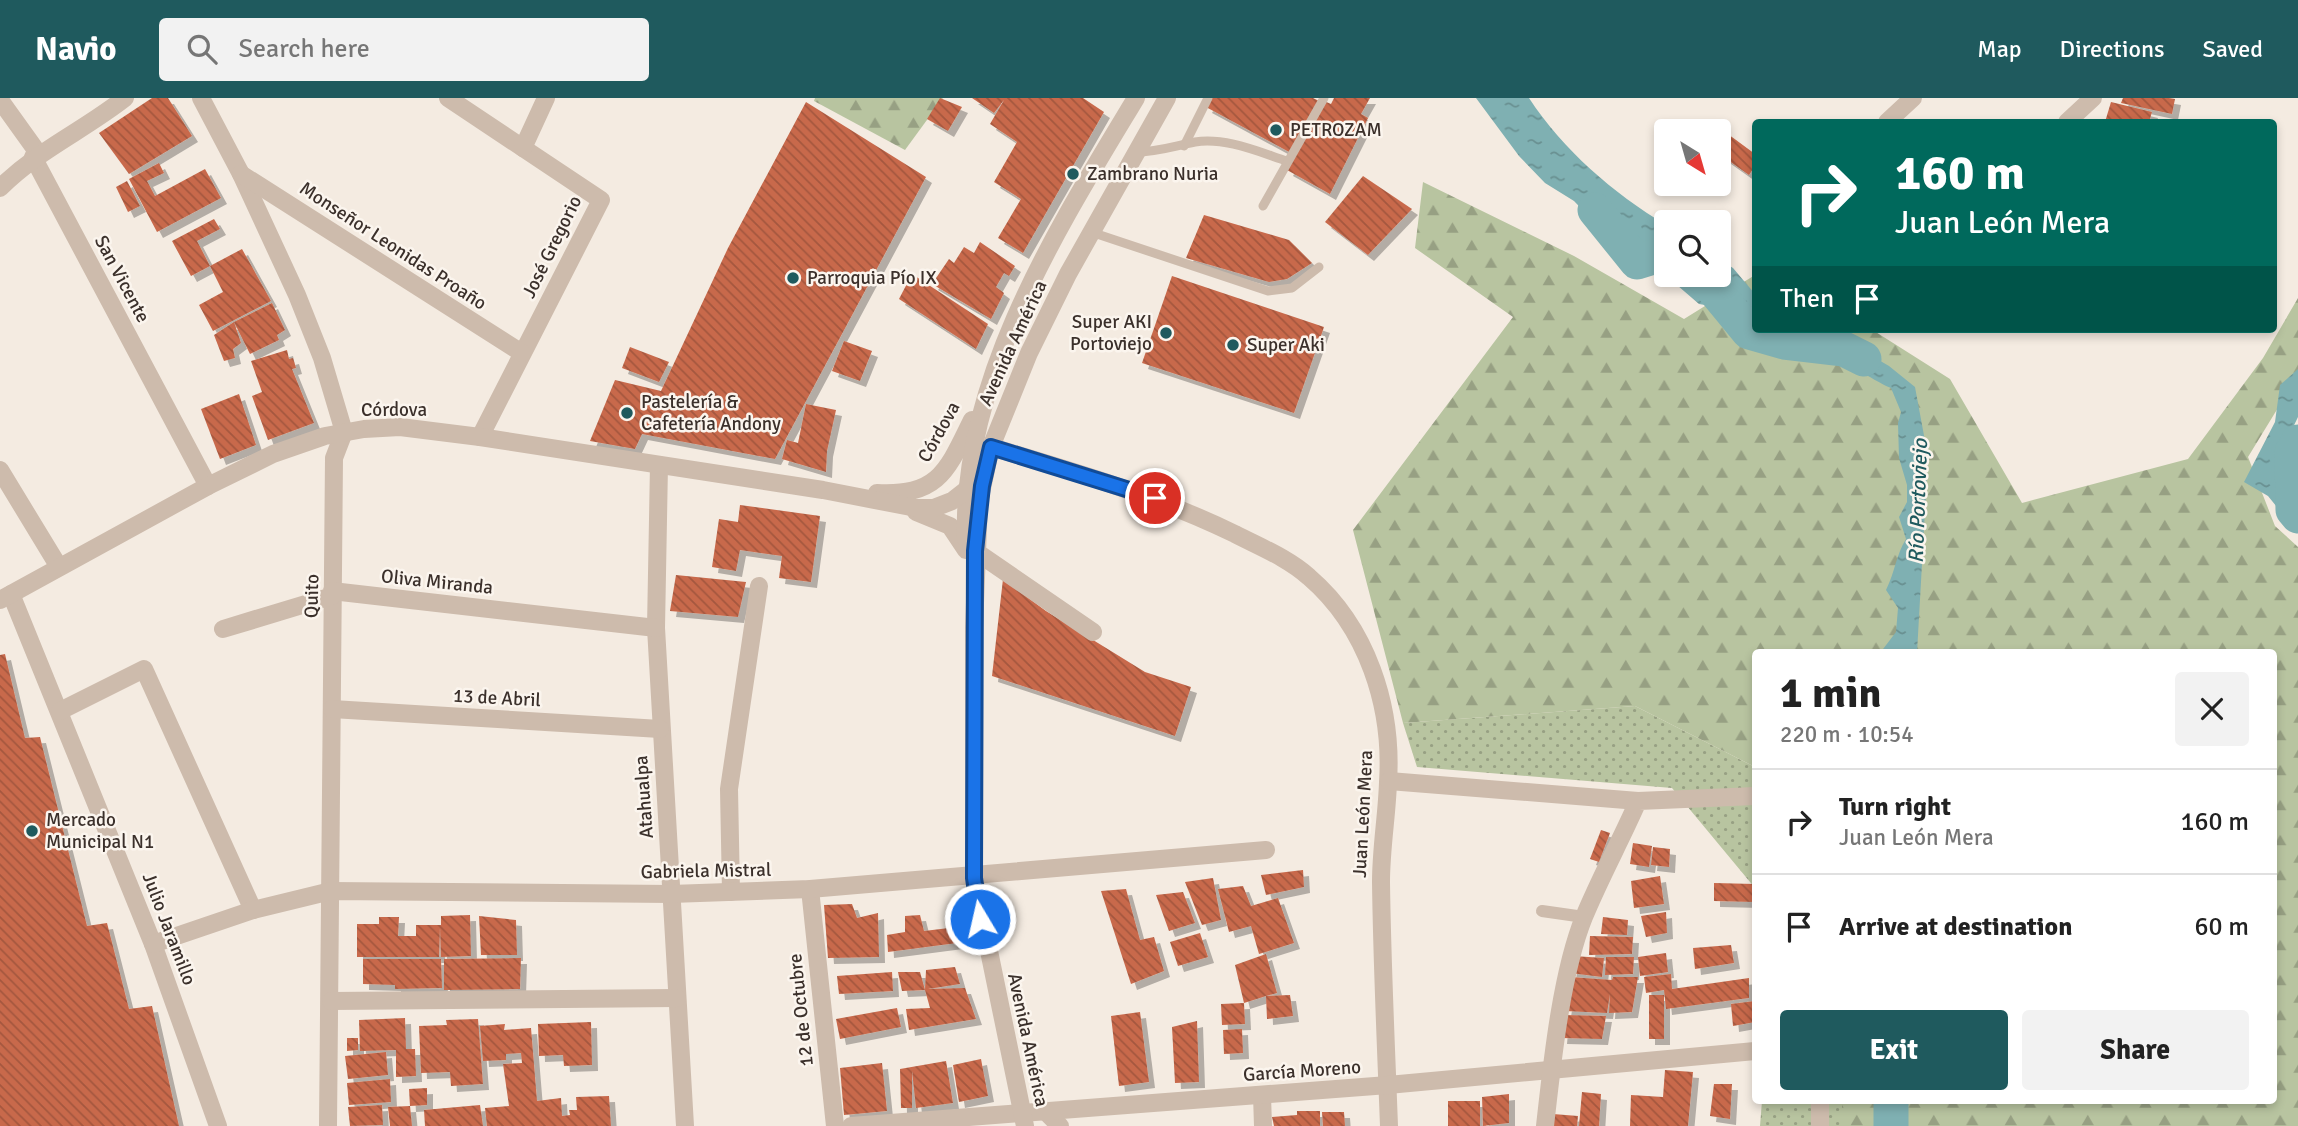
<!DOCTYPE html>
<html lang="en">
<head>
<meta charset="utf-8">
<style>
	body { margin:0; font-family:Signika,sans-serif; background:#f2f2f2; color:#222; height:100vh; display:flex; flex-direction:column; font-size:26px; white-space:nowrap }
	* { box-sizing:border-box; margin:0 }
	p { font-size:23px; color:#767676 }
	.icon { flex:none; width:38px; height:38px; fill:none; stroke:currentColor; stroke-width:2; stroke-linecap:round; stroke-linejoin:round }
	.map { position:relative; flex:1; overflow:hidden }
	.drawer { position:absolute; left:1752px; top:551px; width:525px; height:455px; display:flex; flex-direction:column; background:#fff; border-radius:7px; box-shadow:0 4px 10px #0003 }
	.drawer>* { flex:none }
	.top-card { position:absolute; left:1752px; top:21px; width:525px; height:214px; border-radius:7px; box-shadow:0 4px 10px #0003; background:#00695c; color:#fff; overflow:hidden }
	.needle { width:46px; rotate:143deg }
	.fabs { position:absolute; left:1654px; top:21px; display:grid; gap:14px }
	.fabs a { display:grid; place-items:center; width:77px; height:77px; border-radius:7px; background:#fff; box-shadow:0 4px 10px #0003; font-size:35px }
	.pin { position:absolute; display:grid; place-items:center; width:60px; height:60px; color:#fff; margin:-30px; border:4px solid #fff; border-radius:50%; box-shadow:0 2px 7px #0007 }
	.me { position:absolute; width:77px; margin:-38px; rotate:351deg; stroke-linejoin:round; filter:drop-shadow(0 0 5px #0008) }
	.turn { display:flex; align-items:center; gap:24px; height:147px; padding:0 28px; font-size:32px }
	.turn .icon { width:91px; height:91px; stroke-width:2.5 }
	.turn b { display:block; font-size:49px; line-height:60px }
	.then { display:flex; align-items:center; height:66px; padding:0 28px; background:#0003; gap:14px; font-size:26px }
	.round { display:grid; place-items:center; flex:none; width:74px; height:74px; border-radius:7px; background:#f2f2f2 }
	.headline { display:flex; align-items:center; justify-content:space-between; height:119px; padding:0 28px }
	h1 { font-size:42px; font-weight:700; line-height:52px }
	.primary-button { display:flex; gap:14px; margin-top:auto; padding:14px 28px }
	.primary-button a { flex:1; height:80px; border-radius:7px; background:#1f5a5e; color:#fff; font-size:28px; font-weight:700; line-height:80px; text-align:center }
	.primary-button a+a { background:#f2f2f2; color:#222 }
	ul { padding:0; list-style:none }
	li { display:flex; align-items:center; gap:21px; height:105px; padding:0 28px; border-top:2px solid #e0e0e0 }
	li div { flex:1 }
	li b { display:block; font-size:26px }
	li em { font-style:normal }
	header { display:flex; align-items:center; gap:42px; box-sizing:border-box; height:98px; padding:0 35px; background:#1f5a5e; color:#fff }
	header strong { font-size:33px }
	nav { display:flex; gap:38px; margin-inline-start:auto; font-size:24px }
	.search { width:490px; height:63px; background:#f2f2f2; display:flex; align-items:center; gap:18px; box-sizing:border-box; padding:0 24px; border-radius:7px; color:#767676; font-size:26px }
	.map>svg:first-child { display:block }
	.grass { fill:url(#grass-dots) }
	.forest { fill:url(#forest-firs) }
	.water { fill:url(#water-ripples) }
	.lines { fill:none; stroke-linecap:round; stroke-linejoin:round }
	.river { stroke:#7fb0b2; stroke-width:35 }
	.building { fill:url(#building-back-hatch); filter:url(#shadow) }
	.service { stroke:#cdbbac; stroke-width:9 }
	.pedestrian { stroke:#cdbbac; stroke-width:12 }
	.minor { stroke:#cdbbac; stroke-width:18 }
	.tertiary { stroke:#cdbbac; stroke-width:18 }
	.route-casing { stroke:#114b97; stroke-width:18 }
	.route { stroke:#1a73e8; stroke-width:12 }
	.poi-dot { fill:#1f5a5e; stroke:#fbf5ee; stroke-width:2.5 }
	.labels { text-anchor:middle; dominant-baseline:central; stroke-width:5; stroke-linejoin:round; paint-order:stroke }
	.poi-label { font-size:19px; fill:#3b302b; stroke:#fbf5ee; text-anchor:start }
	.street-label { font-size:19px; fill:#3b302b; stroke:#fbf5ee }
	.water-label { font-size:21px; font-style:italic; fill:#1f5a5e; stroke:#fbf5ee }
</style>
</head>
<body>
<header>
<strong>Navio</strong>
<div class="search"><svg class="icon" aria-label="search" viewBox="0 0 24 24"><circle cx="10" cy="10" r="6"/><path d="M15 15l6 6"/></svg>Search here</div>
<nav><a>Map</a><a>Directions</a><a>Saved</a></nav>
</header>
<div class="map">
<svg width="2298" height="1028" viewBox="0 0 2298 1028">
	<defs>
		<pattern id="grass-dots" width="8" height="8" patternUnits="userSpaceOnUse" patternTransform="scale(1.75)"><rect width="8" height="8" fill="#b8c4a0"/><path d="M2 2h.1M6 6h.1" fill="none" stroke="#97a083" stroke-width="1.8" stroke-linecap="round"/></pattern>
		<pattern id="forest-firs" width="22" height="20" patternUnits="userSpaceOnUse" patternTransform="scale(1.75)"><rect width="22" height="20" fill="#b8c4a0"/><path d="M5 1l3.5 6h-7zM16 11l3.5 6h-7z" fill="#97a083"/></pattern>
		<pattern id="water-ripples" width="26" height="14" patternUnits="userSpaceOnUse" patternTransform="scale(1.75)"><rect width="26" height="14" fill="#7fb0b2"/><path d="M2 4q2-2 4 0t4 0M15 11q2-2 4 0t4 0" fill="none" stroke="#699091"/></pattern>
		<pattern id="building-back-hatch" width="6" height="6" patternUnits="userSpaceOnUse" patternTransform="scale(1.75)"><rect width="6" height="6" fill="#c8694b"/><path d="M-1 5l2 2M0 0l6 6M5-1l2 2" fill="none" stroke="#a4573f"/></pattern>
		<filter id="shadow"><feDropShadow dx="6" dy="6" stdDeviation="0" flood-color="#0004"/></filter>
	</defs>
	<rect width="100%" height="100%" fill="#f4ebe1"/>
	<!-- grass -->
	<g class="grass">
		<path d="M1635,608L1755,669V790L1672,690L1417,669L1403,625Z"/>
		<path d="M1762,1003H1842V1028H1760Z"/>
	</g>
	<!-- forest -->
	<g class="forest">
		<path d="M815,0H943L905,52L814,3Z"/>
		<path d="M1423,84L1574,158L1684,221L1755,177V231H1871L1950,281L2022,405L2188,361L2263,260L2298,200V277L2248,359L2275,428L2298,449V1028H1842V1003H2273V555H1755V669L1635,608L1403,625L1353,432L1513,219L1415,150Z"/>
	</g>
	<!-- water -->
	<g class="water">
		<path d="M1476,0H1529C1563,52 1613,95 1666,127V177H1718L1719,161L1733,170L1755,196V222L1741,213L1699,206L1656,169L1604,134L1574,103L1545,85L1519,58Z"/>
		<path d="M1769,231H1810L1836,237L1889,268L1915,289L1928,359L1917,555H1880L1896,534L1898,510L1886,492C1895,474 1896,457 1906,441L1899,419L1907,404V387L1899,360L1898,325L1901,314L1891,290C1875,284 1808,240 1801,241C1793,242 1785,250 1778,255Z"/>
		<path d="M2298,271V319L2285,346L2298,369V435L2268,398L2244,384L2275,324L2280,287Z"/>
	</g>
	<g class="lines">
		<!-- river -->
		<g class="river">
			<path d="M1595,112L1637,164L1666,155"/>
			<path d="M1702,177L1749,234L1784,244L1844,251L1864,261"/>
			<path d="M2298,344L2292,354L2293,412L2298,418"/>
			<path d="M1891,1028V1003"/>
		</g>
	</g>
	<!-- building -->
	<g class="building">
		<path d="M152,0H168L192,38L129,76L99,35Z"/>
		<path d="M940,0L962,9L948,33L927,21Z"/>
		<path d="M972,0H1083L1104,14L1023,155L998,140L1021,101L994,84L1017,44L990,26L1004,2L994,15Z"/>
		<path d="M1211,0H1313L1319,3L1291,55L1206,9Z"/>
		<path d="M1334,0H1370L1361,16L1368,20L1330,96L1287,72L1324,3L1331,6Z"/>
		<path d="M2123,0H2169L2175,1L2172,16L2121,5Z"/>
		<path d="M806,4L926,79L775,361L642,336L635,351L590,343L615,282L661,293L728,150Z"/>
		<path d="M2111,4L2152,14L2149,24H2105Z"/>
		<path d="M1713,25L1755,56V68L1749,77L1718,55V33H1707Z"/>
		<path d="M159,65L164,75L147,83L155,98L205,71L221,100L157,134L129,81Z"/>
		<path d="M1363,78L1412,111L1368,157L1325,124Z"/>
		<path d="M127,83L140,108L128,114L116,89Z"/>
		<path d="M1204,117L1289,142L1312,165L1287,181L1269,184L1186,160Z"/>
		<path d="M214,121L220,131L197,143L210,168L191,178L172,143Z"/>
		<path d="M980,144L1015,168L1009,178L1004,175L996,189L1004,195L991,221L932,186L949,161L954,165L964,149L974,155Z"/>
		<path d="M242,151L271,203L213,233L199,207L223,194L210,168Z"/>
		<path d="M912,176L988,226L976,251L899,201Z"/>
		<path d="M1172,178L1324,229L1294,315L1142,265Z"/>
		<path d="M272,205L285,232L277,237L279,242L250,256L234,224Z"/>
		<path d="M234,224L241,245L233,251L235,260L224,263L214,237Z"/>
		<path d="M844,243L872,253L860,283L832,273Z"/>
		<path d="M630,249L669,264L659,284L622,270Z"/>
		<path d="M287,252L289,261L293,260L296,270L292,271L314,325L268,342L252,298L262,294L251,263Z"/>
		<path d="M239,296L256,347L220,361L201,311Z"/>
		<path d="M806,306L836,312L827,353L826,374L782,361L787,342L798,345Z"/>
		<path d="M740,407L820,418L811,484L779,480L782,458L740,452L736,473L712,469L719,421L738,424Z"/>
		<path d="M676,477L746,484L738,519L670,513Z"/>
		<path d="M1003,481L1046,513L1145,574L1191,589L1175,638L992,578Z"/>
		<path d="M5,556L25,640L40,639L87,828L107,825L129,911L152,908L179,1028H0V557Z"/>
		<path d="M1601,732L1610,735L1599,764L1590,761Z"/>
		<path d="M1633,745L1652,748L1649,769L1630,766Z"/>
		<path d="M1653,749L1670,751L1669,769L1651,767Z"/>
		<path d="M1303,772L1304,789L1266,797L1261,777Z"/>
		<path d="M1660,778L1664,806L1634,810L1631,783Z"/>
		<path d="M1213,780L1221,822L1202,827L1185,784Z"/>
		<path d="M1714,785L1755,786V804L1714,803Z"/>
		<path d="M1243,788L1251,808L1278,800L1294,845L1259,856L1251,828L1229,834L1218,791Z"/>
		<path d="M1126,791L1140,842L1154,839L1164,873L1131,886L1101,793Z"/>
		<path d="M1183,794L1195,825L1169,833L1156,797Z"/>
		<path d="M852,806L857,820L878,815L879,859L828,860L824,807Z"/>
		<path d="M1666,814L1667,835L1646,839L1641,818Z"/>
		<path d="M470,817L471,858L441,859L440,830L439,859H357V826H379V819H399L398,838H416V827H441V818Z"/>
		<path d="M920,817L924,833L949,830L957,845L888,854L887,837L905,834V818Z"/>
		<path d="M479,818L516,822L517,857H481Z"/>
		<path d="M1603,819L1628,822L1627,837L1601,836Z"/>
		<path d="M1200,835L1208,859L1178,868L1170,844Z"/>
		<path d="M1590,838L1633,839L1632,856L1589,857Z"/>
		<path d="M1731,847L1734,865L1695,871L1693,850Z"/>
		<path d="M1666,855L1668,874L1640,878L1638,859Z"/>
		<path d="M1266,856L1277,895L1266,898L1290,897L1293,918L1267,921L1266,898L1244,905L1235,867Z"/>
		<path d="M1573,858L1604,860L1602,879L1570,875Z"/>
		<path d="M1606,859H1634L1633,876L1605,877Z"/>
		<path d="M521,860L520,891L444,892V861Z"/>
		<path d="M363,861H441L442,890L395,891V887L363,886Z"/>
		<path d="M955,869L960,886L928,891L965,890L976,921L909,932L906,911L930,910L925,892L902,893L898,874H920L925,892L926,872Z"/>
		<path d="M892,874L893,893L839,896L837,878Z"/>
		<path d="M1671,876L1672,891L1749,880V900L1666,911L1664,892L1646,895L1644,879Z"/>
		<path d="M1570,879L1612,882L1613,879H1638L1632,914L1609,915L1610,896L1607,915L1565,913Z"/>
		<rect x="1649" y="897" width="15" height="44"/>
		<path d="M1755,903V924L1733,928L1731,906Z"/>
		<path d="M1244,905L1245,926L1222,927L1221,906Z"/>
		<path d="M897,910L901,929L840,941L836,921Z"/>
		<path d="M1140,914L1149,984L1119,988L1111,918Z"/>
		<path d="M1563,917L1606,918L1602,941L1561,940Z"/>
		<path d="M405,920L406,951H415L416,978L396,979V952L360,953L359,922Z"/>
		<path d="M478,921L483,986L451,988L450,974L421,975L419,928L447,927L446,922Z"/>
		<path d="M1197,923L1199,984L1175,985L1172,929Z"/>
		<path d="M591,924L592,967L564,968L563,957L539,958L538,926Z"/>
		<path d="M505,926L504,932L531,930L537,1003L561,1000L562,1018L570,1017L569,1012H577L576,999L609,998L611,1028H487L485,1010L509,1008L503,966L522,965L521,955L506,956V962L483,963L480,928Z"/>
		<path d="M1242,931L1243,955L1224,956L1223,932Z"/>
		<path d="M347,940H358V952L347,953Z"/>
		<path d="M386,954L388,977L348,981L345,958Z"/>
		<path d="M981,961L988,998L959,1004L953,967Z"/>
		<path d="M946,963L953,1005L916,1010L912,973V1010H901L900,971Z"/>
		<path d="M882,965L887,1013L844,1017L840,970Z"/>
		<path d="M1665,972L1693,974L1688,1028H1630L1631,997L1663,999Z"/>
		<path d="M390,981L391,1004L349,1007L347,985Z"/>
		<path d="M1714,986H1732L1730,1021L1710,1018Z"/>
		<path d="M427,990V1007L410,1008L409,991Z"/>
		<path d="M1582,994L1601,996L1599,1028H1579Z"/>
		<path d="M1509,996V1025L1483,1028L1482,999Z"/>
		<rect x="1448" y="1003" width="32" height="25"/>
		<path d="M382,1007L383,1027L350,1028L348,1009Z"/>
		<path d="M480,1007L483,1028H425L424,1012Z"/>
		<path d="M410,1008L412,1028H390L388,1009Z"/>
		<path d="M1297,1013H1320V1028H1274L1272,1019L1297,1017Z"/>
		<path d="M1322,1014H1344L1345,1028H1323Z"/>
		<path d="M1553,1016L1578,1018L1577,1028H1551Z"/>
	</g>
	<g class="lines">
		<!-- service -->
		<g class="service">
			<path d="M1184,48L1208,0"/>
			<path d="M1135,54C1158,54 1174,48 1195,44C1225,39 1259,54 1287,63"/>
			<path d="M1263,108L1324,0"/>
			<path d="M1091,134L1268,193L1292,190L1319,169"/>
		</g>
		<!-- pedestrian -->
		<path class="pedestrian" d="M1542,813L1584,819"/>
		<!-- minor -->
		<g class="minor">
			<path d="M201,0L241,76L297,197L322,260L344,334L334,360L328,1028"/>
			<path d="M448,0L601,102L480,339"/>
			<path d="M0,2L38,55L33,59L208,388"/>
			<path d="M1887,24L1913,0"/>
			<path d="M2067,24L2093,0"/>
			<path d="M523,50L546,0"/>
			<path d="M241,76L522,255"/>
			<path d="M0,90C38,52 83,33 125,0"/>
			<path d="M991,349C1075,374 1157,398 1235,436C1260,449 1288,460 1309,479C1367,529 1393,608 1388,684C1387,717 1381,750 1381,784C1382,865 1386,947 1389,1028"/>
			<path d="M659,367L656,530L685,1028"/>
			<path d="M0,372L59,469"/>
			<path d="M975,453L1093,534"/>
			<path d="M11,496L153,846L218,1028"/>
			<path d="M223,531L332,498V493L656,530"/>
			<path d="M332,611L660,631"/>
			<path d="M60,613L144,571L253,812"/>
			<path d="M1389,683L1638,703"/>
			<path d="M810,791L835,1028"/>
			<path d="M731,794L729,691L759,488"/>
			<path d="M153,846L253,812L331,793L671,796L810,791L1266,752"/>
			<path d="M331,903L677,900"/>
			<path d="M1262,997L1263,1028"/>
			<path d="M1044,1012L1060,1028"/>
			<path d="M851,1028L1388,987L1755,953"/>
			<path d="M1545,1028C1552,966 1561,876 1584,819C1600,780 1621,742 1638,703L1755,698"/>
			<path d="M1820,1028V1003"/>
		</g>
		<!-- tertiary -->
		<g class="tertiary">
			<path d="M877,395C939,398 947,373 972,322"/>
			<path d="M916,414L950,428L966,452"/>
			<path d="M966,440C961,282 1057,131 1136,0"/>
			<path d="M0,502L208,388L273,356L325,338L364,331L400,329L480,339L823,392L916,410H934L952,403L966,392L982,367"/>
			<path d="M1025,1028L974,780V530L979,404L991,349L1029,255L1068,176L1167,0"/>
		</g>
	</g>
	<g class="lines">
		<!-- route casing -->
		<g class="route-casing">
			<path id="route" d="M980,821L974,780L975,453L982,388L991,349L1155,400"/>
		</g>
		<!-- route -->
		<use href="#route" class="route"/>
	</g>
	<!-- markers -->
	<g class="poi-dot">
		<circle cx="1276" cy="32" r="7"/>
		<circle cx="1073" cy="76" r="7"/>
		<circle cx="793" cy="180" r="7"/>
		<circle cx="1166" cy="235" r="7"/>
		<circle cx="1233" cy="247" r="7"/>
		<circle cx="627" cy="315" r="7"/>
		<circle cx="32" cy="733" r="7"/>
	</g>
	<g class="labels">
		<!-- poi labels -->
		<g class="poi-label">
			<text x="1290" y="32">PETROZAM</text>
			<text x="1087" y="76">Zambrano Nuria</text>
			<text x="807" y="180">Parroquia Pío IX</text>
			<text x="1152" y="224" text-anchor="end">Super AKI<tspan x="1152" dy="22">Portoviejo</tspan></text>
			<text x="1247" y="247">Super Aki</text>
			<text x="641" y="304">Pastelería &amp;<tspan x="641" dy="22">Cafetería Andony</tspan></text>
			<text x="46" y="722">Mercado<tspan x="46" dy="22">Municipal N1</tspan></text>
		</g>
		<!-- street labels -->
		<g class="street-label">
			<text transform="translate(393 148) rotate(33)">Monseñor Leonidas Proaño</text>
			<text transform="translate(552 149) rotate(-64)">José Gregorio</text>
			<text transform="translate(122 181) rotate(62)">San Vicente</text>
			<text transform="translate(1013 245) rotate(-65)">Avenida América</text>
			<text x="394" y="312">Córdova</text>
			<text transform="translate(939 334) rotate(-61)">Córdova</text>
			<text transform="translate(437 484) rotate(6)">Oliva Miranda</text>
			<text transform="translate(312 498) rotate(-89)">Quito</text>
			<text transform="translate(497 600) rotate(3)">13 de Abril</text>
			<text transform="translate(644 699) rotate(-94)">Atahualpa</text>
			<text transform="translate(1363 716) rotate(-87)">Juan León Mera</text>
			<text transform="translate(706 773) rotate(-1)">Gabriela Mistral</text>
			<text transform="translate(169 831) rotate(69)">Julio Jaramillo</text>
			<text transform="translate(801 912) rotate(-96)">12 de Octubre</text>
			<text transform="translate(1028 942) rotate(78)">Avenida América</text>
			<text transform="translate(1302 973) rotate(-4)">García Moreno</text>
		</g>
		<!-- water labels -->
		<g class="water-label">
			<text transform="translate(1918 403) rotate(-88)">Río Portoviejo</text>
		</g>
	</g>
</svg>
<div class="fabs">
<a><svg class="needle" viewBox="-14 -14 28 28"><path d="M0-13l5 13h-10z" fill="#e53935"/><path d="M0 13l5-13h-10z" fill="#767676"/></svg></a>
<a><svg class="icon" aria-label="search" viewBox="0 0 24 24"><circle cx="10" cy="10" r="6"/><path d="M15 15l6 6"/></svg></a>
</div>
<div class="pin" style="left:1155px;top:400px;background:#d93025"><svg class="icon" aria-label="arrive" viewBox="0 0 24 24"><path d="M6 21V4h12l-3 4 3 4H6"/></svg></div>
<svg class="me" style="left:980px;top:821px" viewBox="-20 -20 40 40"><circle r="17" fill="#1a73e8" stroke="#fff" stroke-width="3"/><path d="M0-11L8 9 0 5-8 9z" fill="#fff"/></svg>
<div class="top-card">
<div class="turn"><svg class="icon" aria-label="right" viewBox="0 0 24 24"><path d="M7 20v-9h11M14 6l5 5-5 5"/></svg><div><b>160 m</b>Juan León Mera</div></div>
<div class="then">Then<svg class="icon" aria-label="arrive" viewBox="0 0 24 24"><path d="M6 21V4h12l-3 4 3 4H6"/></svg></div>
</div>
<section class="drawer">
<div class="headline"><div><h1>1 min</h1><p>220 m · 10:54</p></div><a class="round"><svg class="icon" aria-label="close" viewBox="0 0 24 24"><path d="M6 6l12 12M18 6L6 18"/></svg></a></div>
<ul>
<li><svg class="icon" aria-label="right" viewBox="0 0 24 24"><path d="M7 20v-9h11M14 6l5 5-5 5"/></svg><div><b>Turn right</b><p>Juan León Mera</p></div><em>160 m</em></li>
<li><svg class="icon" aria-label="arrive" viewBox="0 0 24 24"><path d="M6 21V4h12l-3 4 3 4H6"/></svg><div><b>Arrive at destination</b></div><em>60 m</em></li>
</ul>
<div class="primary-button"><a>Exit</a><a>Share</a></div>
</section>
</div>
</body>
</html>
